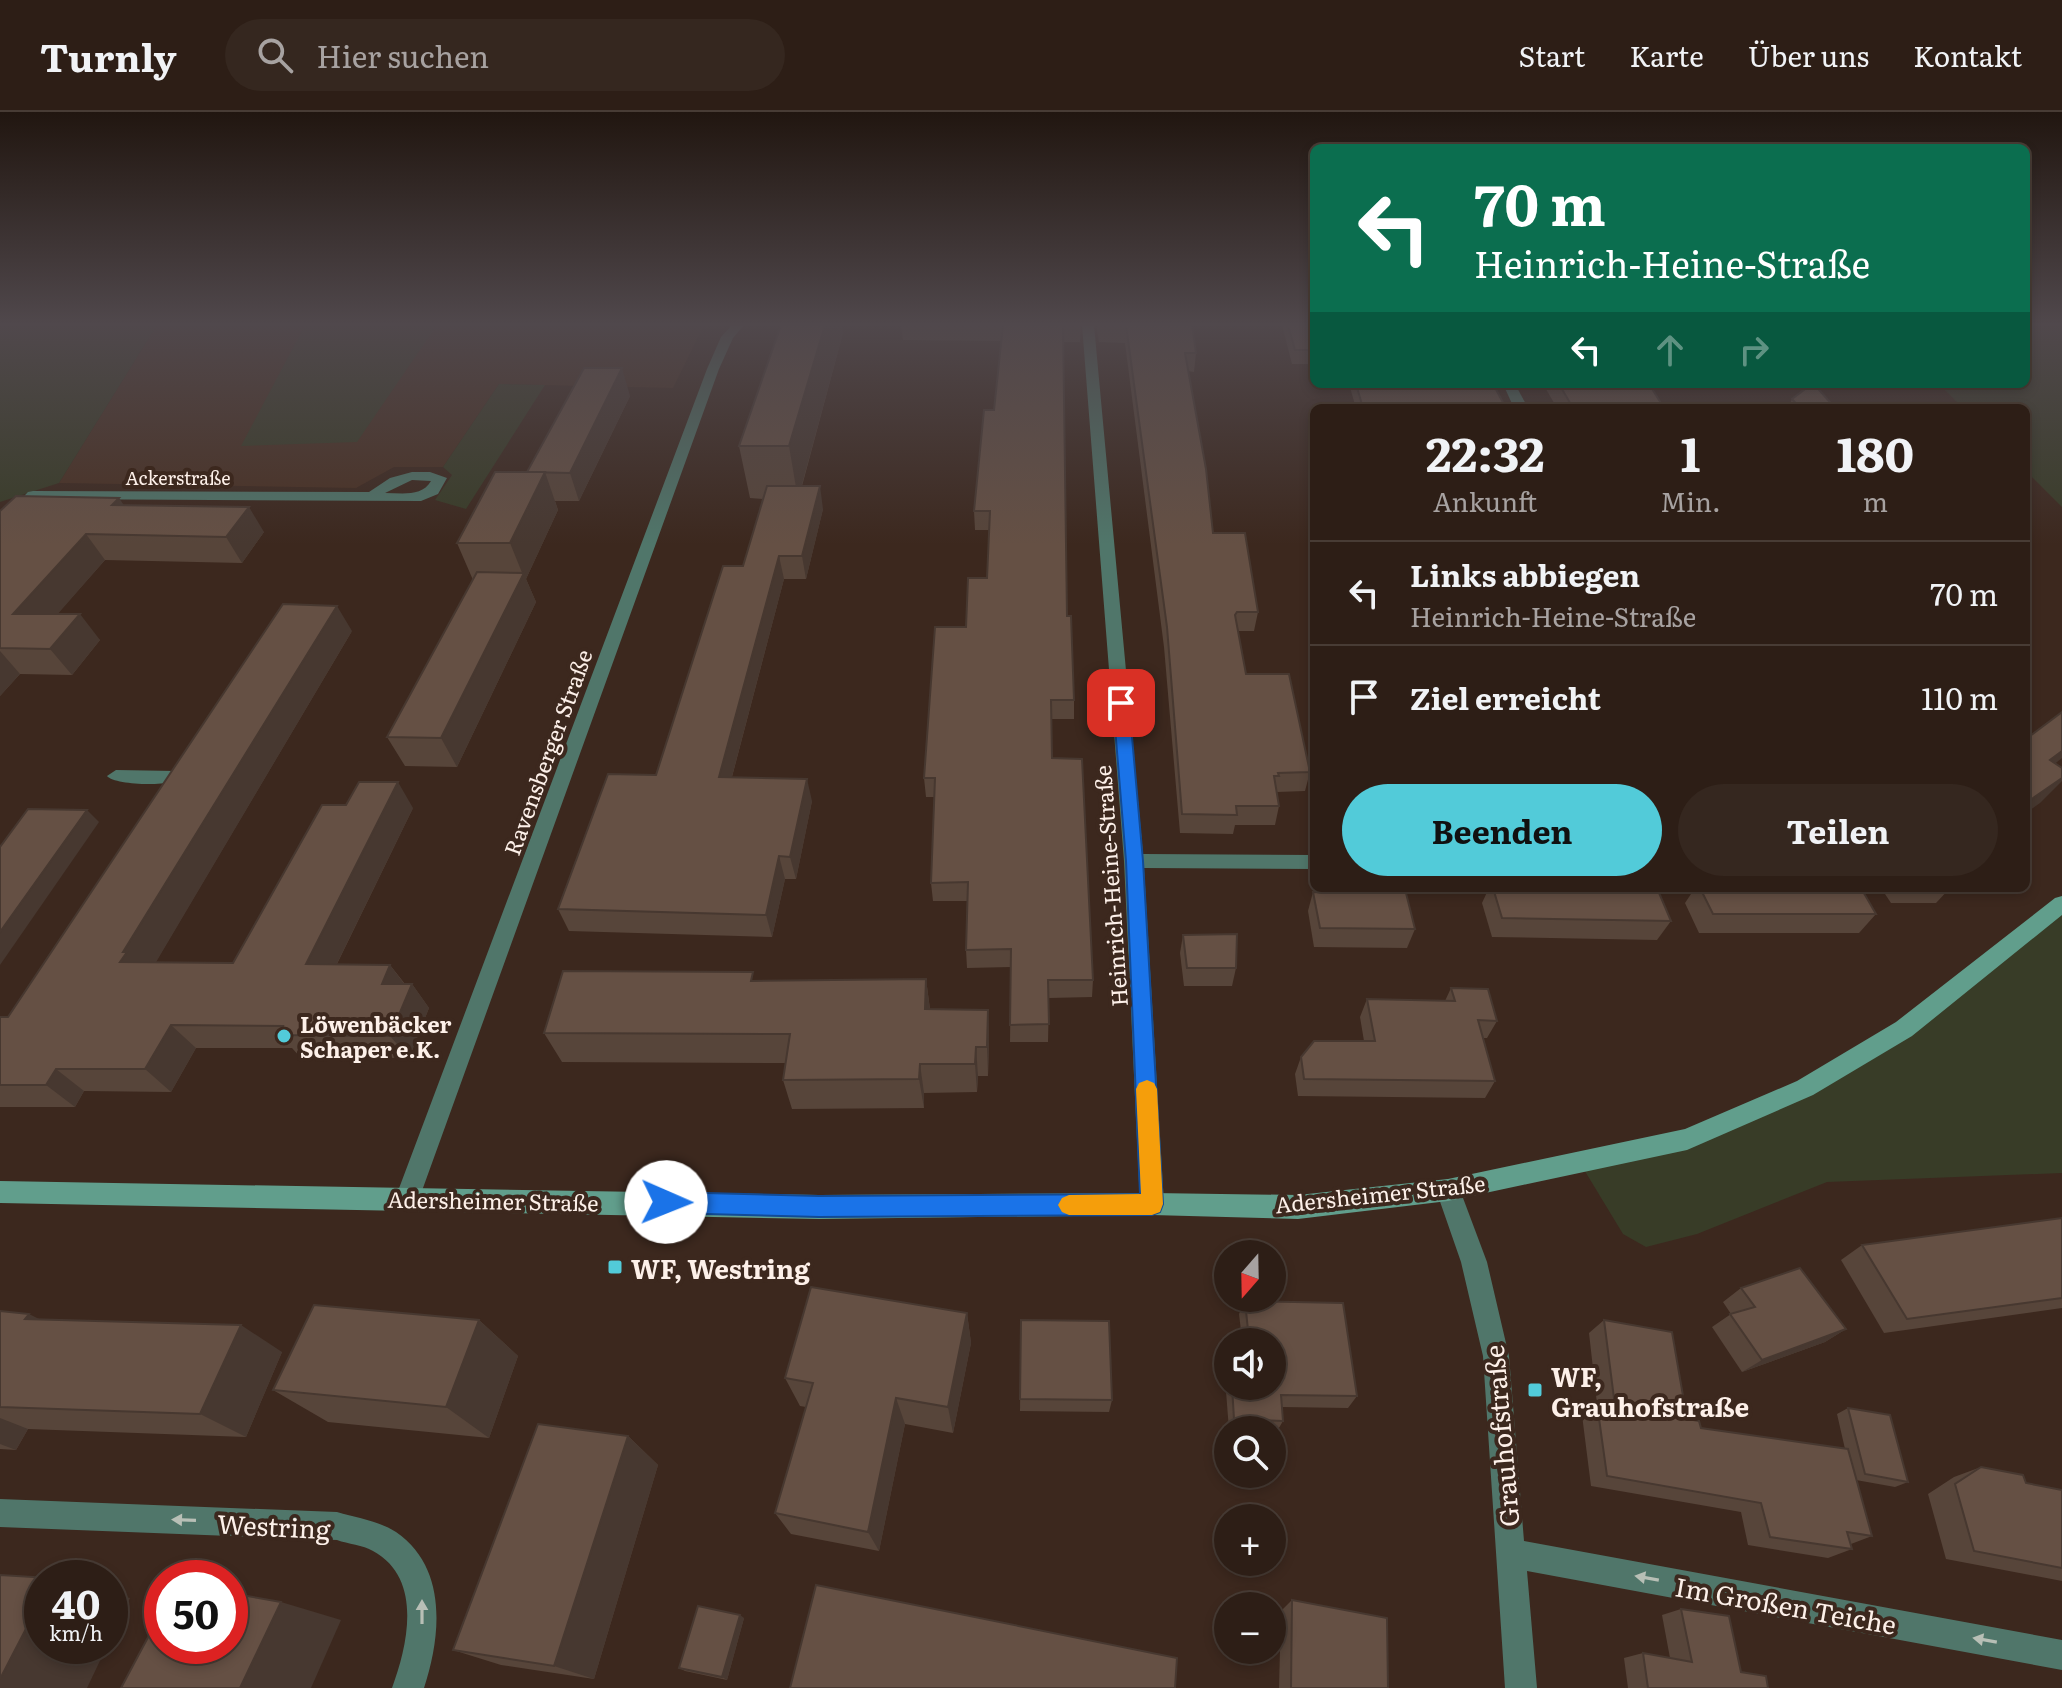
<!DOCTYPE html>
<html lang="de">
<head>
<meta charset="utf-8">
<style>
	body { margin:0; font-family:Literata,serif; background:#35271f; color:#f1f3f6; height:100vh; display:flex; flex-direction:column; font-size:30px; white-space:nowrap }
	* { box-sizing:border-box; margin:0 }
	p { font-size:26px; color:#a7a2a1 }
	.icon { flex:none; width:44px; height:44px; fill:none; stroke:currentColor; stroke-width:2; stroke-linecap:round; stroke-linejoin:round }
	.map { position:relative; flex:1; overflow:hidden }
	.drawer { position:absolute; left:1310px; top:292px; width:720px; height:488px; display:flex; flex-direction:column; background:#2d1e16; border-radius:12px; box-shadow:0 4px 12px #0003,0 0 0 2px #483c35 }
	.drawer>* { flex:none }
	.hud { position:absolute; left:1310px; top:32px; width:720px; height:244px; border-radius:12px; box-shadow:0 4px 12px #0003,0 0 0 2px #483c35; background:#0b6e4f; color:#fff; overflow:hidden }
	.needle { width:52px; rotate:200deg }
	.fabs { position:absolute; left:1214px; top:1128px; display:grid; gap:16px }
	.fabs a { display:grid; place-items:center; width:72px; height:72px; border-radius:50%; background:#2d1e16; box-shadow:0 4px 12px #0003,0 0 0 2px #483c35; font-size:40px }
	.speed { position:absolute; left:24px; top:1448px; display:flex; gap:16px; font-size:40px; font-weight:700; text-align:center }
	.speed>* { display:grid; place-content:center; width:104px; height:104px; border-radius:50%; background:#2d1e16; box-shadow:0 4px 12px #0003,0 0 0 2px #483c35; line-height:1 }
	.speed small { font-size:20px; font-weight:400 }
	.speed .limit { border:12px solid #d22; background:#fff; color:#111 }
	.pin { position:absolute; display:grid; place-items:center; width:68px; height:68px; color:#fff; margin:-34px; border-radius:16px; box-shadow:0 4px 12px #0006 }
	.me { position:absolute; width:88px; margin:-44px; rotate:91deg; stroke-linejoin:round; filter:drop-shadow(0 0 6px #0008) }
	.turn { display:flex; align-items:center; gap:28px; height:168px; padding:0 32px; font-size:36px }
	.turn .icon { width:104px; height:104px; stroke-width:2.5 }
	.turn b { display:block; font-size:56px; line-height:68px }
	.lanes { display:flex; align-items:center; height:76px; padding:0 32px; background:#0003; justify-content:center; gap:40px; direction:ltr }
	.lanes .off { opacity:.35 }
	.eta { display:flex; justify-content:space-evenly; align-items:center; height:136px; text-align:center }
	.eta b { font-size:48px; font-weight:700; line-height:56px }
	.action { display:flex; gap:16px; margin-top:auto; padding:16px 32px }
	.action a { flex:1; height:92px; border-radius:48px; background:#52cbd9; color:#111; font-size:32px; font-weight:700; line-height:92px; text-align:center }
	.action a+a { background:#35271f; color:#f1f3f6 }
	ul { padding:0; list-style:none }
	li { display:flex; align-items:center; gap:24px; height:104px; padding:0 32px; border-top:2px solid #483c35 }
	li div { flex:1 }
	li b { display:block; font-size:30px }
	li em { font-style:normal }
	header { display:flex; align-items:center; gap:48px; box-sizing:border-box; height:112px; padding:0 40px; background:#2d1e16; border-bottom:2px solid #483c35 }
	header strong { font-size:38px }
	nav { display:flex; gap:44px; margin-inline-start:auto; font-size:28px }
	.search { width:560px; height:72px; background:#35271f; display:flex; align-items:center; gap:20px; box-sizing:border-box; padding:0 28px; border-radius:44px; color:#a7a2a1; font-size:30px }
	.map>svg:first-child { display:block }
	.built { fill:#493022 }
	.green { fill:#383c27 }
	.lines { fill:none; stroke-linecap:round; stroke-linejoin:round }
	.minor { fill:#50766a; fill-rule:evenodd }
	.secondary { fill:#619e8c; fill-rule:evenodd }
	.wall { fill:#57453a; fill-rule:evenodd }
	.shaded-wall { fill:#473830 }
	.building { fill:#655044; stroke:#473830; stroke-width:2 }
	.oneway { fill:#b8bfb6 }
	.route { fill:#1a73e8; stroke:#114b97; stroke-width:2 }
	.slow { fill:#f59e0b }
	.poi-dot { fill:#52cbd9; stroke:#3c281e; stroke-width:3 }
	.labels { text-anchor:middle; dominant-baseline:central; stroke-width:8; stroke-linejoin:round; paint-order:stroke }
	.far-street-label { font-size:18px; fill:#fdf0e9; stroke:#3c281e }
	.street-label { font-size:22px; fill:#fdf0e9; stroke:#3c281e }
	.poi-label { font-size:22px; font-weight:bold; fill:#fdf0e9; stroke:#3c281e; text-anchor:start }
	.near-poi-label { font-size:26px; font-weight:bold; fill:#fdf0e9; stroke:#3c281e; text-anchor:start }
	.near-street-label { font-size:26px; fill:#fdf0e9; stroke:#3c281e }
</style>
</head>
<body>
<header>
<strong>Turnly</strong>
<div class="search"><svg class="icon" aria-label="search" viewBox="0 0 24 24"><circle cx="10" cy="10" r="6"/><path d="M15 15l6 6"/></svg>Hier suchen</div>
<nav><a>Start</a><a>Karte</a><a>Über uns</a><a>Kontakt</a></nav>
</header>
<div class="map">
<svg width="2062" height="1576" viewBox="0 0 2062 1576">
	<rect width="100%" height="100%" fill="#3c281e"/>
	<!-- built -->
	<path class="built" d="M157,213H704L673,276L499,272L443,355H394L356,376L59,371Z"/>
	<!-- green -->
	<g class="green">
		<path d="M0,213H157L59,371L0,390Z"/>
		<path d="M305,213H437L357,330L241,334Z"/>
		<path d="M2026,213H2062V395L2026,359V296H1963L1939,272H2026Z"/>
		<path d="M499,272L545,273L466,397L435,388L452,363L443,355Z"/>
		<path d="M2062,792V1061L1827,1070L1697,1122L1646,1135L1623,1122L1580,1051L1687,1027L1805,976Z"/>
	</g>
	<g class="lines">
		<!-- minor -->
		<g class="minor">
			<path d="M732,213H744L733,226L719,257L419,1087L416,1095L407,1098L398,1095L395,1087L707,257L721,225Z"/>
			<path d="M1082,213H1094L1143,742L1314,743V757L1144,756L1164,1092L1161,1100L1152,1103L1143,1100L1140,1092L1124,749Z"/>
			<path d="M1503,272H1515L1528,296H1514Z"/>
			<path d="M412,360H430L447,366L438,382L421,389L37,387L5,420L0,421V409L28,380L33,379L369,380L390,366ZM412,368L431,369C422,385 402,381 385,381Z"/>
			<path d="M116,658L176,659L185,665C177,675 115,674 107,664Z"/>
			<path d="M1448,1067L1457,1070L1487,1150L1509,1244L1524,1429L2062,1528V1558L1527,1459L1537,1576H1505L1483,1244L1461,1150L1436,1078L1439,1070Z"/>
			<path d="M0,1387L337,1400C357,1406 379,1409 396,1420C448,1456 441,1524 424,1576H392C408,1533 423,1466 373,1439C363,1433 348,1432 337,1428L0,1415Z"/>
		</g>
		<!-- secondary -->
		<path class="secondary" d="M2062,784V803L1912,924L1813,983L1687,1038L1448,1089L1298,1107L1152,1103L819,1107L0,1091V1069L819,1083L1152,1081L1298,1083L1448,1067L1685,1017L1797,969L1896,910L2055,786Z"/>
	</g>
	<!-- wall -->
	<g class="wall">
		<path d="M901,213H1081L1080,230H1063L1067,504L1074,588V607H1051L1052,646L1093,868L1092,885L1049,886L1048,930H1010L1011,855L967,856L966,838L967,789H933L931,771L934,685H926L924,666L966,515L987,466L990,418H975L974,399L994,298L1001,229L903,228Z"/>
		<path d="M1096,213H1192L1196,241L1194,260L1188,259L1213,421L1258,500L1254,519H1238L1246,562L1310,660L1305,679L1277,680L1279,694L1275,713H1235L1233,722L1180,721L1164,535L1125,231L1099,230Z"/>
		<path d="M1282,213H1314V252H1292Z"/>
		<path d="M843,221L802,374L823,397L806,467H784L732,665L812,689L796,767H785L772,825L569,819L558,797L656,663L743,454L763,387L750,386L739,334Z"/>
		<path d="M1349,272H1493L1506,296H1356Z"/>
		<path d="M1543,272H1649L1664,296H1557Z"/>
		<path d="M630,284L579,389H555L558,398L526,467L536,490L457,655L405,654L387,625L473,468L457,431L527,360Z"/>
		<path d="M1792,287L1835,296H1788Z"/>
		<path d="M124,393L264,420L242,451L105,448L57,502L100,528L72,563L20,562L0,584V399Z"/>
		<path d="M352,519L155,851H233L413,696L337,852L390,853L405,872H412L429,896L409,946L300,945L292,936H196L171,980L84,979L75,995H0V905H8Z"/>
		<path d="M1489,776H1657L1671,809L1657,828L1492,825L1482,791Z"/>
		<path d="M1695,776H1861L1876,802L1859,821H1699L1685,791Z"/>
		<path d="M1881,776H1950L1936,791H1891Z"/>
		<path d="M1313,780L1415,817L1407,836L1314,835L1308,799Z"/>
		<path d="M1183,823L1236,856L1232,874H1184L1180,841Z"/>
		<path d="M926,867L930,897L988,898L989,927L988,964H978L977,980L924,981V996L792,997L783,968L786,951L562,950L544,921L755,869Z"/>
		<path d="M1451,876L1497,909L1487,926H1483L1495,969L1485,986L1298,984L1295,962L1301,945L1364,929L1360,905L1367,887L1445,889Z"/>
		<path d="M2062,1106V1196L1884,1221L1841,1148L1862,1133Z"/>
		<path d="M1741,1176L1846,1217L1825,1230L1742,1260L1712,1215L1731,1202L1723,1190Z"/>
		<path d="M1245,1189L1357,1284L1348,1296L1282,1295L1283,1309L1276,1321L1272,1320V1318H1229L1223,1240L1228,1227H1242L1239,1202ZM1228,1230H1272V1274H1228Z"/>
		<path d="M0,1199L41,1208L282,1240L246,1325L28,1317L16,1338L0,1337Z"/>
		<path d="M967,1201L971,1231L953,1321L905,1312L879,1439L791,1422L775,1401L806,1295L800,1294L785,1266Z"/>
		<path d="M479,1208L518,1244L489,1326L328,1310L273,1278Z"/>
		<path d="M1021,1208L1112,1288L1109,1300L1020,1299Z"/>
		<path d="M1604,1208L1687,1307L1701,1316L1845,1337L1837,1302L1848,1296L1908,1370L1895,1375L1856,1368L1872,1424L1851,1432L1852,1437L1828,1446L1748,1433L1741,1400L1591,1374L1582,1303L1597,1292L1589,1221Z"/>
		<path d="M628,1324L658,1353L594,1567L501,1553L453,1538Z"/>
		<path d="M1981,1355L2026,1371L2062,1378V1469L1946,1447L1928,1382L1954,1365Z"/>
		<path d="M1292,1488L1388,1576H1279L1281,1499Z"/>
		<path d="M1681,1497L1741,1560L1768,1576H1628L1624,1546L1643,1541L1670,1546L1662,1503Z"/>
		<path d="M744,1506L727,1568L685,1559L679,1556Z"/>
	</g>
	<!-- shaded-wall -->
	<g class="shaded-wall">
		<path d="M825,213H842L843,221L798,387L789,334Z"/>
		<path d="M622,256L630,284L579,389L570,361Z"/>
		<path d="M545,360L558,398L526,467L536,490L457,655L441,626L523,463L510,431Z"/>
		<path d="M820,374L823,397L806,467L802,444Z"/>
		<path d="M119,386L136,411L112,393Z"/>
		<path d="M249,395L264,420L242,451L226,425Z"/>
		<path d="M86,422L105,448L35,528L13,502Z"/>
		<path d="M779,444L784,467L726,687L719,665Z"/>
		<path d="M337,494L352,519L149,862L120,850L123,840Z"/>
		<path d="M80,502L100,528L72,563L50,537Z"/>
		<path d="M0,539L20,562L0,584Z"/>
		<path d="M2062,639V646L2026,675L2050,648Z"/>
		<path d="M2062,666V669L2040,691L2026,701V691Z"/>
		<path d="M807,667L812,689L796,767L790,745Z"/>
		<path d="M398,670L413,696L325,876L306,852Z"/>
		<path d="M87,698L99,710L0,853V820Z"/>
		<path d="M779,744L785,767L772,825L766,803Z"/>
		<path d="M390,853L408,877L382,872Z"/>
		<path d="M926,867L930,898L925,897Z"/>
		<path d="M412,872L429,896L409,946L390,924Z"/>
		<path d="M988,898L989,927L988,964L987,935Z"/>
		<path d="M171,913L196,936L171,980L145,957Z"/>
		<path d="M976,935L978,964L977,980L975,952Z"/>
		<path d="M920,952L924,981V996L919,967Z"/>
		<path d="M56,957L84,979L75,995L46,973Z"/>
		<path d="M967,1201L971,1231L953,1321L948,1295Z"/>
		<path d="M29,1202L81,1228L25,1207Z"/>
		<path d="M479,1208L518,1244L489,1326L446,1295Z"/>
		<path d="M241,1213L282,1240L246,1325L200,1302Z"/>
		<path d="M1846,1217L1825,1230L1742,1260L1762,1248Z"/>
		<path d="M896,1286L905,1312L879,1439L868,1420Z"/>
		<path d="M0,1306L28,1317L16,1338L0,1332Z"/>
		<path d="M628,1324L658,1353L594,1567L554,1554Z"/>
		<path d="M110,1481L130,1486L110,1528Z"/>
		<path d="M42,1486V1534H107L87,1576H0V1567Z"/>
		<path d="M281,1490L341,1508L311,1576H240Z"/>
		<path d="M740,1503L744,1506L727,1568L722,1565Z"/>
	</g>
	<!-- building -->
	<g class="building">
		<path d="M781,213H825L789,334H739Z"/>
		<path d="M1003,213H1063L1067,504H1071L1074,588H1051L1052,646L1082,647L1093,868H1048L1049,912L1010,913L1011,837L966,838L968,770L931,771L935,666H924L935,515H966L968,466H987L990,399H974L984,298H994Z"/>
		<path d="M1126,213H1192L1196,241H1185L1206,357L1213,421H1245L1258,500H1237L1235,503L1246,562H1289L1310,660L1278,661L1279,664H1274L1279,694H1236L1237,703L1182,702L1167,515Z"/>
		<path d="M1288,213H1314V238H1295Z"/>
		<path d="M584,256H622L570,361L527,360Z"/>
		<path d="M1356,272H1493L1506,296H1363Z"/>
		<path d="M1559,272H1649L1664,296H1573Z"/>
		<path d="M1812,272H1814L1835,296H1800L1792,287Z"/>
		<path d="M495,360H545L510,431H457Z"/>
		<path d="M767,374H820L802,444H779L719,665L807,667L790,745L779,744L766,803L558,797L608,662L656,663L723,454H743Z"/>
		<path d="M16,384L119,386L112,393L249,395L226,425L86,422L13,502H80L50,537L0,536V399Z"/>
		<path d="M477,460L524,461L441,626L387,625Z"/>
		<path d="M283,492L337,494L123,840H127L120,850L233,851L322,693H346L359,670H398L306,852L390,853L382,872H412L390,924L279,923L283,914L171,913L145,957H56L46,973H0V905H8Z"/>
		<path d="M2062,600V639L2050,648L2062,656V666L2026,691V627Z"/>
		<path d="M28,697L87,698L0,820V735Z"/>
		<path d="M1493,776H1657L1671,809L1502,806Z"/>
		<path d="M1700,776H1861L1876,802H1713Z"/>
		<path d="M1313,780L1406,781L1415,817L1320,816Z"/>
		<path d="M1237,822L1236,856H1187L1183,823Z"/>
		<path d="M563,859L753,860L751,869L926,867L925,897L988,898L987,935H976L975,952H920L919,967L783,968L790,922L544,921Z"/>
		<path d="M1451,876L1488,877L1497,909L1478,908L1495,969L1304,967L1301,945L1314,929H1375L1367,887L1455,889Z"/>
		<path d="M2062,1106V1186L1907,1207L1862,1133Z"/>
		<path d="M1800,1156L1846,1217L1762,1248L1730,1202L1755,1195L1741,1176Z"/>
		<path d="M811,1175L967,1201L948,1295L896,1286L868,1420L775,1401L813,1271L785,1266Z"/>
		<path d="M1245,1189L1343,1191L1357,1284L1281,1283L1283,1309L1234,1307L1232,1274H1272V1230H1229L1228,1227L1249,1228Z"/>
		<path d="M314,1193L479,1208L446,1295L273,1278Z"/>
		<path d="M0,1199L29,1202L25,1207L241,1213L200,1302L0,1295Z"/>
		<path d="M1021,1208L1109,1209L1112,1288L1020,1287Z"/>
		<path d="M1604,1208L1672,1220L1687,1307L1699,1309L1701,1316L1848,1337L1872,1424L1847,1420L1852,1437L1770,1425L1761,1391L1607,1364L1597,1292L1615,1294Z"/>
		<path d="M1848,1296L1890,1303L1908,1370L1865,1362Z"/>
		<path d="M538,1312L628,1324L554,1554L453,1538Z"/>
		<path d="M1981,1355L2023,1363L2026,1371L2062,1378V1456L1974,1439L1955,1372Z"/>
		<path d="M0,1463L50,1466H42V1486L0,1567Z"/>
		<path d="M816,1473L1177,1546L1175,1576H790Z"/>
		<path d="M230,1481L281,1490L240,1576H121L162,1499V1534H230Z"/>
		<path d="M1292,1488L1387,1506L1388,1576H1291Z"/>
		<path d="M698,1494L740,1503L722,1565L679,1556Z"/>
		<path d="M1681,1497L1729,1504L1741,1560L1766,1564L1768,1576H1648L1643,1541L1692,1550Z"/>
	</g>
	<!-- one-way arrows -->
	<defs><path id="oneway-solid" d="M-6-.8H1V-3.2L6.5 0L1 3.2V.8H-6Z" transform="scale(2)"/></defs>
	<g class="oneway">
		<use href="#oneway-solid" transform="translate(184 1408) rotate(-178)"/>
		<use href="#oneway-solid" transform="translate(1647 1466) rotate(-170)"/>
		<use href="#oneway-solid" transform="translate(422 1500) rotate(-90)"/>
		<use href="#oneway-solid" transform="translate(1985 1528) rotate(-170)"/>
	</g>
	<!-- sky -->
	<linearGradient id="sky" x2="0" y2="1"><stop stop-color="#211610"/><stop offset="0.49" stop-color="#50484c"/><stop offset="1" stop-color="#50484c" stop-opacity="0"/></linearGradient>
	<rect width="2062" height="433" fill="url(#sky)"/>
	<!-- route -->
	<path class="route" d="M1121,586L1129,591L1143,749L1163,1092L1160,1100L1152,1103L819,1105L666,1101L658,1098L655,1090L658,1083L666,1080L819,1084L1140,1082L1126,749L1113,591Z"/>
	<!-- slow -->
	<path class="slow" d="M1147,968L1154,971L1157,977L1163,1092L1160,1100L1152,1103H1069L1062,1100L1058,1093L1062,1086L1069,1083L1141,1082L1136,977L1139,971Z"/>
	<!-- markers -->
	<g class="poi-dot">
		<circle cx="284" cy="924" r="8"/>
		<rect x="607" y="1147" width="16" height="16" rx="4"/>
		<rect x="1527" y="1270" width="16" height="16" rx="4"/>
	</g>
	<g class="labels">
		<!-- far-street labels -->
		<g class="far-street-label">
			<text x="178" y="365">Ackerstraße</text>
		</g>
		<!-- street labels -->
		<g class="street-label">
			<text transform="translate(547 640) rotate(-70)">Ravensberger Straße</text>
			<text transform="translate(1110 774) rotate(-94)">Heinrich-Heine-Straße</text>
			<text transform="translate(1380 1081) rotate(-6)">Adersheimer Straße</text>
			<text transform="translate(493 1088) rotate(1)">Adersheimer Straße</text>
		</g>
		<!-- poi labels -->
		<g class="poi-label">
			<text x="300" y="911">Löwenbäcker<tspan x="300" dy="25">Schaper e.K.</tspan></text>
		</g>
		<!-- near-poi labels -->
		<g class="near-poi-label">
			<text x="631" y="1155">WF, Westring</text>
			<text x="1551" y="1263">WF,<tspan x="1551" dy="30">Grauhofstraße</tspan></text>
		</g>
		<!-- near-street labels -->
		<g class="near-street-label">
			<text transform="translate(1500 1324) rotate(-95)">Grauhofstraße</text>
			<text transform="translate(274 1413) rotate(3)">Westring</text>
			<text transform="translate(1786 1492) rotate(10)">Im Großen Teiche</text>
		</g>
	</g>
</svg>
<div class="fabs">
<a><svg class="needle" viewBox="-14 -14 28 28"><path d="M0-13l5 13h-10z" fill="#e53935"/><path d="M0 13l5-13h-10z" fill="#a7a2a1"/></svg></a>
<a><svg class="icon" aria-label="sound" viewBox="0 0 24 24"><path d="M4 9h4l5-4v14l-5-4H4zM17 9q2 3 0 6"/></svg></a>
<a><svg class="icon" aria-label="search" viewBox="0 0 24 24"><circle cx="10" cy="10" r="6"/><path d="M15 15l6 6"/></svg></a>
<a>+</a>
<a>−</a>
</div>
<div class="speed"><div>40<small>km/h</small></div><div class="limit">50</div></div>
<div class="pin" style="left:1121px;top:591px;background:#d93025"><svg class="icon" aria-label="arrive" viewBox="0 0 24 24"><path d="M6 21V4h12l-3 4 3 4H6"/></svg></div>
<svg class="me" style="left:666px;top:1090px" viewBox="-20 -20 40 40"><circle r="19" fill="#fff"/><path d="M0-13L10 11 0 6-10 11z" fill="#1a73e8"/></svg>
<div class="hud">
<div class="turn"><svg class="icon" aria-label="left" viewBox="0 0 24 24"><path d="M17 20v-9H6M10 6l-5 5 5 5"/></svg><div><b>70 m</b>Heinrich-Heine-Straße</div></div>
<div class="lanes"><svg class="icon" aria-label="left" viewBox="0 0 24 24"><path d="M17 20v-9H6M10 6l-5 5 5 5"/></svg><svg class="icon off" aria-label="ahead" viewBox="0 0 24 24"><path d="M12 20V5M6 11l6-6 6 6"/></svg><svg class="icon off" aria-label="right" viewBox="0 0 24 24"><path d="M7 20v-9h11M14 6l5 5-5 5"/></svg></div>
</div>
<section class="drawer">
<div class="eta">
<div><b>22:32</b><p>Ankunft</p></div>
<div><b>1</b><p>Min.</p></div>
<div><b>180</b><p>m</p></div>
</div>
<ul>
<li><svg class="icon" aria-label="left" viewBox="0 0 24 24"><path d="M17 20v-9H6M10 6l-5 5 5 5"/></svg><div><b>Links abbiegen</b><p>Heinrich-Heine-Straße</p></div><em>70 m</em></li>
<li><svg class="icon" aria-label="arrive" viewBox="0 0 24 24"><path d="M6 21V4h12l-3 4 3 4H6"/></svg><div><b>Ziel erreicht</b></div><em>110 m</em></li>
</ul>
<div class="action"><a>Beenden</a><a>Teilen</a></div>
</section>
</div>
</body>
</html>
